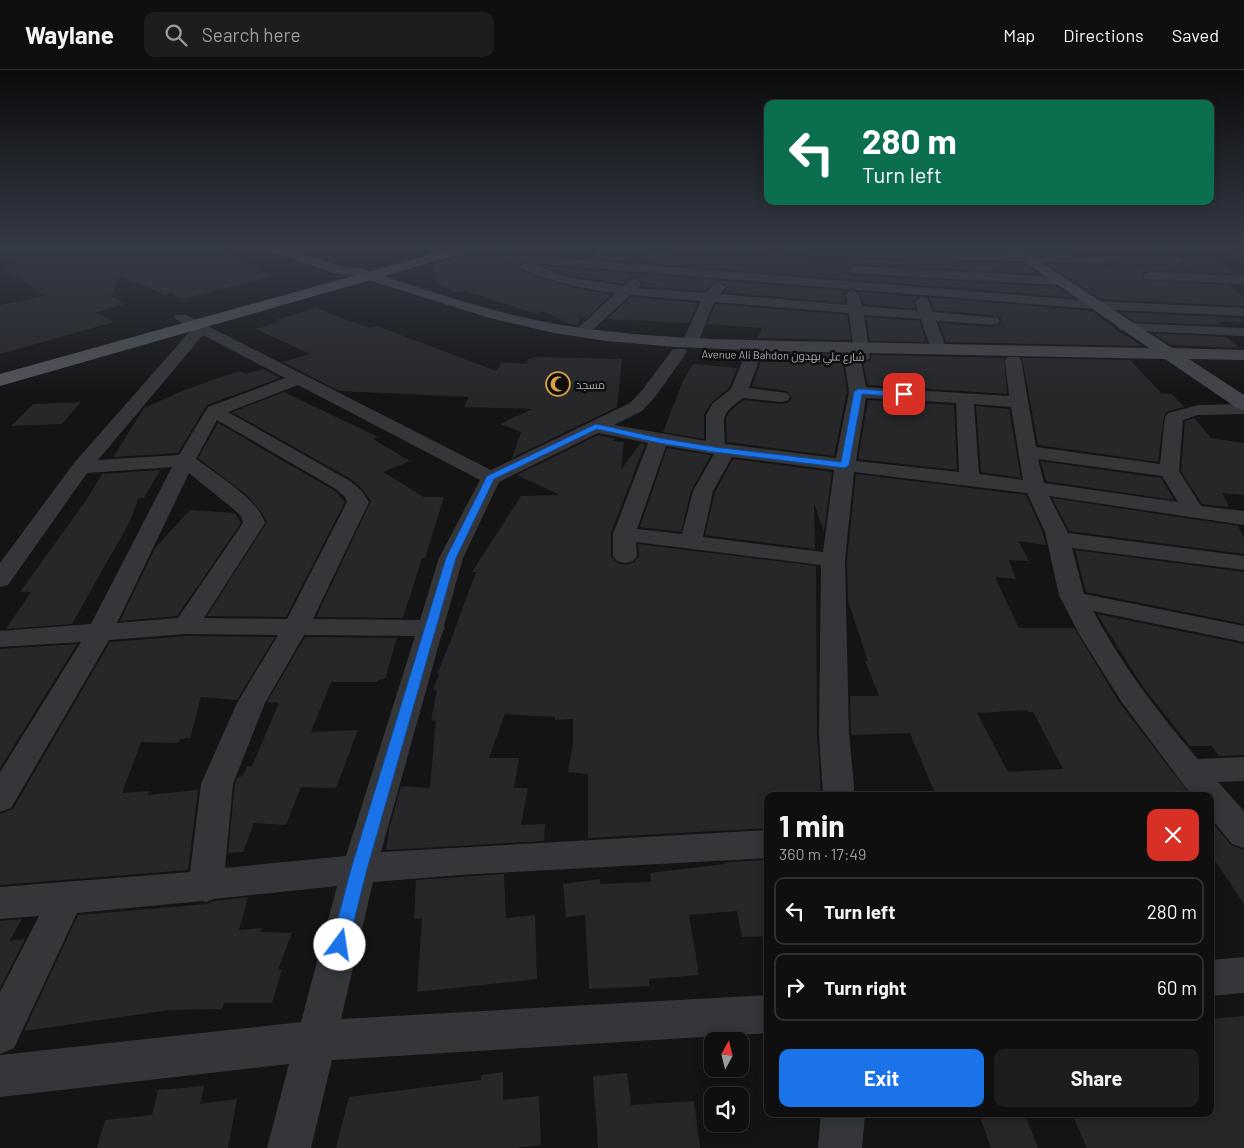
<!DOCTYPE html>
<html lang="en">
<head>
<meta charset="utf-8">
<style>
	body { margin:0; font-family:Barlow,Cairo,sans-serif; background:#1d1d1e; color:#f1f3f6; height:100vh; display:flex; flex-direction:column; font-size:19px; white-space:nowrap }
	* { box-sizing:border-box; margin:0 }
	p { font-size:16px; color:#9b9c9f }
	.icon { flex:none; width:28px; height:28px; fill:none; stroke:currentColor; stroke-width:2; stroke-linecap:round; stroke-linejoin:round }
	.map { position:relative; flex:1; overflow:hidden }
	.details { position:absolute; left:764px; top:722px; width:450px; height:325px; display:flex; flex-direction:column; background:#0f0f10; border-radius:10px; box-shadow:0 2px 12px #0003,0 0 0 1px #2f2f30 }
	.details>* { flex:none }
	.hud { position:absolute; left:764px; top:30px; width:450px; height:105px; border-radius:10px; box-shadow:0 2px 12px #0003,0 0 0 1px #2f2f30; background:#0b6e4f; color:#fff; overflow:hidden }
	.needle { width:32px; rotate:7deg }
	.tools { position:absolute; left:704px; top:962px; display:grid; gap:10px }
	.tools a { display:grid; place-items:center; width:45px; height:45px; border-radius:10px; background:#0f0f10; box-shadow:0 2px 12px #0003,0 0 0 1px #2f2f30; font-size:25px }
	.pin { position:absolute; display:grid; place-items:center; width:42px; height:42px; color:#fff; margin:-21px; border-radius:10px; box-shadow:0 2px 8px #0006 }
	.me { position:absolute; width:55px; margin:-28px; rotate:14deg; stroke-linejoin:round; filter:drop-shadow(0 0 4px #0008) }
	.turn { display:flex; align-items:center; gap:18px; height:105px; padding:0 15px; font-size:22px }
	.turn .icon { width:65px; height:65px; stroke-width:2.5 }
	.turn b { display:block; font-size:35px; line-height:42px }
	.round { display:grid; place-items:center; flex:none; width:52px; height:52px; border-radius:10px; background:#1d1d1e }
	.summary { display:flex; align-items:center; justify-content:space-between; height:85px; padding:0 15px }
	h1 { font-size:30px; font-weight:700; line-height:38px }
	.primary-button { display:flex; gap:10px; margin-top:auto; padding:10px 15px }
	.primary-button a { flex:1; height:58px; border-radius:10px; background:#1a73e8; color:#fff; font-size:20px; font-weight:700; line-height:58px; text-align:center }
	.primary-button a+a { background:#1d1d1e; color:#f1f3f6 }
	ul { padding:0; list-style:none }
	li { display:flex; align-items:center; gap:15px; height:68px; margin:0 10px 8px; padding:0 5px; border:2px solid #2f2f30; border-radius:10px }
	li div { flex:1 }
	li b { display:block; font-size:19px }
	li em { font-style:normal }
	header { display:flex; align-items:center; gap:30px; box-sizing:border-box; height:70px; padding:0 25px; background:#0f0f10; border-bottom:1px solid #2f2f30 }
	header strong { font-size:24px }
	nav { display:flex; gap:28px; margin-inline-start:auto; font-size:18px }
	.search { width:350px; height:45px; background:#1d1d1e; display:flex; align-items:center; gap:12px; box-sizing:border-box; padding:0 18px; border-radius:10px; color:#9b9c9f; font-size:19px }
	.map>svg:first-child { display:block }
	.building { fill:#272729; fill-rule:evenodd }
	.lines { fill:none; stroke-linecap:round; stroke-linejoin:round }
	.street { fill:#35363a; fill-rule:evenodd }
	.secondary { fill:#44454a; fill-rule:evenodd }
	.primary { fill:#525459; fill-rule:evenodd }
	.route { fill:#1a73e8; stroke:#114b97 }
	.labels { text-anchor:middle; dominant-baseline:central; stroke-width:5; stroke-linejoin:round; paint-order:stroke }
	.far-street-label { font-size:11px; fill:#a7acb4; stroke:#0f0f10 }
	.far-poi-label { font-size:11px; fill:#a7acb4; stroke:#0f0f10; text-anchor:start }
</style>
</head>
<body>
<header>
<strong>Waylane</strong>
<div class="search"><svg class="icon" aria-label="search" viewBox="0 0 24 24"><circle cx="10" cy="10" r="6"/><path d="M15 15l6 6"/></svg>Search here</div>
<nav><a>Map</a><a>Directions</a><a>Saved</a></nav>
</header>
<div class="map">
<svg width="1244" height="1078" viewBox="0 0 1244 1078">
	<rect width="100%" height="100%" fill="#141415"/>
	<!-- building -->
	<g class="building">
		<path d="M0,175H213L273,206L183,229L171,223L165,225L120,206L111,226L126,234L96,242L114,252L0,284V235L45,226L2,196L13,194L0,186Z"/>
		<path d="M427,175H458L429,183Z"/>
		<path d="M537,175H599L591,183L595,188L604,187L616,175H643L651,181L847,189L1023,193L1039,204L854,194L846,200L850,205L1057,217L1072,227L534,184L540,179Z"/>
		<path d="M786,175L915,177L913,175H998L1005,180Z"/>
		<path d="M1017,175L1147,176L1149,181L1155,183L1210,185L1241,204L1149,200L1141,205L1142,210L1228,215L1244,227V236L1101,229L1046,194L1178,197L1186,192L1178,185L1027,181Z"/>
		<path d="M483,180L507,183L502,187L504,192L519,194L521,201L544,209L579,219L612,224L587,248L580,247L578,255L570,254L543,241L537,244L465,221L458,223L438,215L432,194Z"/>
		<path d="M543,196L847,221L843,223L845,233L724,222L728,217L719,211L713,213L705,221L642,216L644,213L636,207L630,208L623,214L567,205Z"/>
		<path d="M859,222L919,227L913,230L915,239L864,234Z"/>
		<path d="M631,227L698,233L689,253L607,249Z"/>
		<path d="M929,227L1092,241L1118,261L1142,276L946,272L939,253L993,257L1000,255L1002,250L998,246L934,240Z"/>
		<path d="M715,234L847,245L851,270L758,268L762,258L707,254Z"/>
		<path d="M317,238L357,254L370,258L377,256L496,301L502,292L527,294L528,289L537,287L622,289L617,337L512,388L521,362L500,354L532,339L464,337L469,327L339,321L283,292L310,284L256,259L279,252L275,250Z"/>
		<path d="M1120,242L1239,248L1244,252L1218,251L1223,255L1135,252Z"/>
		<path d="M866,247L920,251L926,272L870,271Z"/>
		<path d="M1153,263L1226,267L1240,278L1171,275Z"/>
		<path d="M762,283L843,284L842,287L847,322L834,386L727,372L726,347L731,340L744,330L781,334L787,333L792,328L787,321L752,316L763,286Z"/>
		<path d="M872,285L1004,288L1007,324L868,315L863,293L870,291Z"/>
		<path d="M1022,288L1130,290L1161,323L1172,324L1184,337L1168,341L1164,346L1158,392L1038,375Z"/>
		<path d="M693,294L737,298L729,318L712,332L704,344V369L663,362L683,311Z"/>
		<path d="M263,299L280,308L207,335L178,383L113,387L144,338L184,320L224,306L240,301L246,304Z"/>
		<path d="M284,322L378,367L373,369L410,391L383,402L424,427H444L425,488H422L403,548L316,547L371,431L362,419L351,409L232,342Z"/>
		<path d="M868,330L954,335L957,400L858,389Z"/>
		<path d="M81,332L62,354L11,356L33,334Z"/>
		<path d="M976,336L1009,339L1021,408L981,402Z"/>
		<path d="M1194,348L1211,368L1244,373V425L1222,423L1229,437L1202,434L1181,401L1185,351Z"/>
		<path d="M218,353L335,421L345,432L286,547L207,546L267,452L262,443L247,425L198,388Z"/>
		<path d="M598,365L614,368L613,371L624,372L621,400L640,374H645L611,463V486L617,493L625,495L634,492L639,486L638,474L816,496L817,664L821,726H768V758L588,768V704L568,702L573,673V649L555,650V647L505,644L489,688H519L514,718H528L521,755L545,754L544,771L386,780L389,759L401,716L430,718L436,650L431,651L437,620H433L439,604H437L451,570L476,502H472L521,426L560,425L517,405Z"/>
		<path d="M667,378L711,385L691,421L681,462L640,457Z"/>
		<path d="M733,389L832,402L824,462L814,433L815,479L705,465L715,422Z"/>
		<path d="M1040,391L1161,408L1174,430L1046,411Z"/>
		<path d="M160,400L144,428L138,429L130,451L72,554L6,559L31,522H20L87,429L102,404Z"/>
		<path d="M856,404L1026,425L1043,463L1046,475L1018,471L1029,491L1009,490L1016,509L995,507L1019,558H1074L1119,632L1191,726H936L910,663L851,665L850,626H879L865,591H868L848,531L847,490ZM1027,640L1029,642H1033L1063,699L1008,702L977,643Z"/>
		<path d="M1052,428L1238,456L1244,468V484L1069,461Z"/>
		<path d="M190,440L235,443L241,453L177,546L120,551L155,478Z"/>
		<path d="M1075,480L1244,502V554L1086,522Z"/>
		<path d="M1097,544L1244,574V685L1219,686L1212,676H1190L1143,617Z"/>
		<path d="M186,566L275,567L237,630L201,627L190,668L180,669L178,673L141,672L122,723L150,721L148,725L198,720L188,800L0,815V744L13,739L110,572Z"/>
		<path d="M305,567L397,568L385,609L378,610L377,612H331L311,662L358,660L336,718L301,717L286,755L254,753L243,782L228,783L235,714L238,707L243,706L247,696H252L279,633L267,632Z"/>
		<path d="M77,574L0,698V579Z"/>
		<path d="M1210,750L1231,775L1244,780V834L1210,783Z"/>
		<path d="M768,790V866L742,867L737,841L689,845L699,905L649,909V916L589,919L585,845L566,847L563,814L600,809V814L651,812L650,803L725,794V792Z"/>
		<path d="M504,804L506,848L535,845L537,909L417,922L422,848L414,849L416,810Z"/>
		<path d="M248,827L239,860L262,858L261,862L292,863L278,900H282L272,933H224L222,939L170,940L24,961L78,845L207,834L214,831Z"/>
		<path d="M22,849L9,871L25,869L0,918V851Z"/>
		<path d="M1244,946V1078H1087L1072,1044H1210V949Z"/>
		<path d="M503,1002V1030L539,1026L541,1075L515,1078H336L349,1027L481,1010V1005Z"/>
		<path d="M627,1003L631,1035L694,1031L700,1078H598L593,1006Z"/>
		<path d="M204,1016L200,1034L237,1029L228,1078H97L105,1050L152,1045L158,1020Z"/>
		<path d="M979,1044H1025L1038,1078H991Z"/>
	</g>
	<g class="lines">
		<!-- street -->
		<g class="street">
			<path d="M314,175H336L334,178L291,187L285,183L287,180Z"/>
			<path d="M479,175L536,176L538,179L532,183L485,179Z"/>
			<path d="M601,175H614L603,186H595L593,183Z"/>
			<path d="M645,175H730L1178,187L1184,191L1178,195L847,187L651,179Z"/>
			<path d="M1151,175L1244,176V184L1155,181L1151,180L1149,177Z"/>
			<path d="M510,184L1094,231L1244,238V246L1094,239L530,193L567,207L624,216L630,210L635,209L642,213L638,218L706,223L714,214L719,213L726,217L720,224L848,235L845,224L852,220L859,224L862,236L918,241L915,231L922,227L927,228L933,242L998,248L1000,251L998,254L993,255L936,251L947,280L945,283H933L931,280L921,249L864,245L870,287L868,290L861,291L866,317L1009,326L1005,290L1007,287H1019L1021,290L1036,377L1160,394L1165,347L1168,343L1198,335L1244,334V344L1198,345L1183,350L1179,401L1201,436L1244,441V455L1049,426L1068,463L1244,486V500L1072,478L1084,524L1244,556V572L1093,541C1122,595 1158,643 1198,689L1244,687V711L1218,712L1244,741V778L1232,774L1210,747V726H1193L1186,718L1121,631L1079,564L1059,525L1045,462L1027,423L854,402L845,490L849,664L855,726H823L819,664L821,495L636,472L637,486L633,491L625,493L617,491L613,486V464L648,373L598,363L499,412L463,488L444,556L445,558L442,563L381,782L768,760V788L460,805L373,812L341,949L768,925V963L332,990L311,1078H267L289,994L0,1027V985L301,952L337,816L214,829L206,832L202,831L77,843L14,978L0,984V922L39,846L0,849V817L190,802L201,714L237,633L278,565L186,564L109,570L11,738L0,742V702L81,572L0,577V561L91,554L172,397L87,403L8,515L0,517V493L74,393L192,259L174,248L176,245H186L491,400L630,333L643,319L673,279H685L687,282L655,327L642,341L614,355L706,371V345L713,333L731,319L745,285L747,282H759L761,285L749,318L787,323L790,327L787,331L781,332L743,328C719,346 724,345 725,374L836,388L849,322L844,287L846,284L854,283L849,243L714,232L698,273L695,276H685L682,273L701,231L630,225L586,266H576L574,263L576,260L616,223C583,219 552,212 522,199L520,196L524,193L506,191L504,188L506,185ZM203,265L285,308L208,337L179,385L98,390ZM298,315L480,410L439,488L420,550L313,549L369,432L361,420L350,411L228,342ZM866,328L956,333L959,402L856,391ZM974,334L1011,337L1023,410L979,404ZM217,350L336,419L345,427L347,432L287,549L204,548L265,453C258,429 216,404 196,389ZM666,376L714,384L693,421L682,464L637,459ZM732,387L834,400L823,482L703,467L713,421ZM1038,389L1162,406L1178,432L1044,413ZM189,403L237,442L241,446L243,453L178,548L117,553ZM304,565L415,566L346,786L225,798L233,714L265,633Z"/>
			<path d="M854,196L1058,207L1065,211L1058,215L850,203L848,200Z"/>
			<path d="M1149,202L1244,206V214L1144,209L1143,206Z"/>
			<path d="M1125,253L1244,258V266L1120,260L1118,257L1120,254Z"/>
			<path d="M1244,887V923L1210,926V890Z"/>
			<path d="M821,1044H865L862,1078H818Z"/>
		</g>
		<!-- secondary -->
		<path class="secondary" d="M261,175H278L340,196L359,198C423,219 489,242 556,254C649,270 745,270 840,272C943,274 1046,276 1149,278L1000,175H1014L1172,278L1244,280V290L1189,289L1244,325V340L1237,338L1165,289L769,281L676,277L606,271L554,263L490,248L352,205L333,203L262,178Z"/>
		<!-- primary -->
		<path class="primary" d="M464,175H483L482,178L0,316V304Z"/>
	</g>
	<!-- sky -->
	<linearGradient id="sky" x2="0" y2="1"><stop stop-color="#0b0b0c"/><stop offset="0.54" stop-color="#343a46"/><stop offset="1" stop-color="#343a46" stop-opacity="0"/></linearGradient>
	<rect width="1244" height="326" fill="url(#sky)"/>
	<!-- route -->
	<path class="route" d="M858,319L904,322L907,324L904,327L862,324L849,395L845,398L714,382L659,373L597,359L494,409L456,488L367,799L348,875L346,880L340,883L334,880L331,875L351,799L446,488L487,406L596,354L659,368L714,377L841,392L854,322Z"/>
	<!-- icons -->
	<defs>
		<g id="mosque-ring" transform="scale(1.25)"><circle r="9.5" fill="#0f0f10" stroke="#dca146" stroke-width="1.5"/><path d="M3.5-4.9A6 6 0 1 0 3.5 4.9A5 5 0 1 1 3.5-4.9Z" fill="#dca146"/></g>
	</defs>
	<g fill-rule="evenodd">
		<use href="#mosque-ring" x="558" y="314"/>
	</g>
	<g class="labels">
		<!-- far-street labels -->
		<g class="far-street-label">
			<text transform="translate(783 285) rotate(1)">Avenue Ali Bahdon شارع علي بهدون</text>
		</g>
		<!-- far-poi labels -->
		<g class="far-poi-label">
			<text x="576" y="314">مسجد</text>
		</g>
	</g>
</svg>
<div class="tools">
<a><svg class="needle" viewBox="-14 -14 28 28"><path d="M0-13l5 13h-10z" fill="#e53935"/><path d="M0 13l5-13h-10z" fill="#9b9c9f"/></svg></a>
<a><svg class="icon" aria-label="sound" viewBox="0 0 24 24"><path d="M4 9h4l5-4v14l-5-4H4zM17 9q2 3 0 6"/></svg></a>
</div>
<div class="pin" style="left:904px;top:324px;background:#d93025"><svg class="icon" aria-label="arrive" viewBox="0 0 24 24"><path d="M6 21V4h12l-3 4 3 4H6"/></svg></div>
<svg class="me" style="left:340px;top:875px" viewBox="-20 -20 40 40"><circle r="19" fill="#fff"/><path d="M0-13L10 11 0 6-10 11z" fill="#1a73e8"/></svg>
<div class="hud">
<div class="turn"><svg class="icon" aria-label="left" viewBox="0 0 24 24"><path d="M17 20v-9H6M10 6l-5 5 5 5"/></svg><div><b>280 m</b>Turn left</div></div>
</div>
<section class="details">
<div class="summary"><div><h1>1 min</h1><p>360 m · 17:49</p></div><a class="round" style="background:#d93025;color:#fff"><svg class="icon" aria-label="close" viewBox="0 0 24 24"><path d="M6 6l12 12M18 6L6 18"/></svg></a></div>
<ul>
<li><svg class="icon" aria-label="left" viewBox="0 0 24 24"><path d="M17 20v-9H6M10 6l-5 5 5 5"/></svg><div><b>Turn left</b></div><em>280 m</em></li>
<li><svg class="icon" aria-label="right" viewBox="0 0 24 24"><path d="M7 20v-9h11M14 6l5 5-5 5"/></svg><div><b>Turn right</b></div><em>60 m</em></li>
</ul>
<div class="primary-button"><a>Exit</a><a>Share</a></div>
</section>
</div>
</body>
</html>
